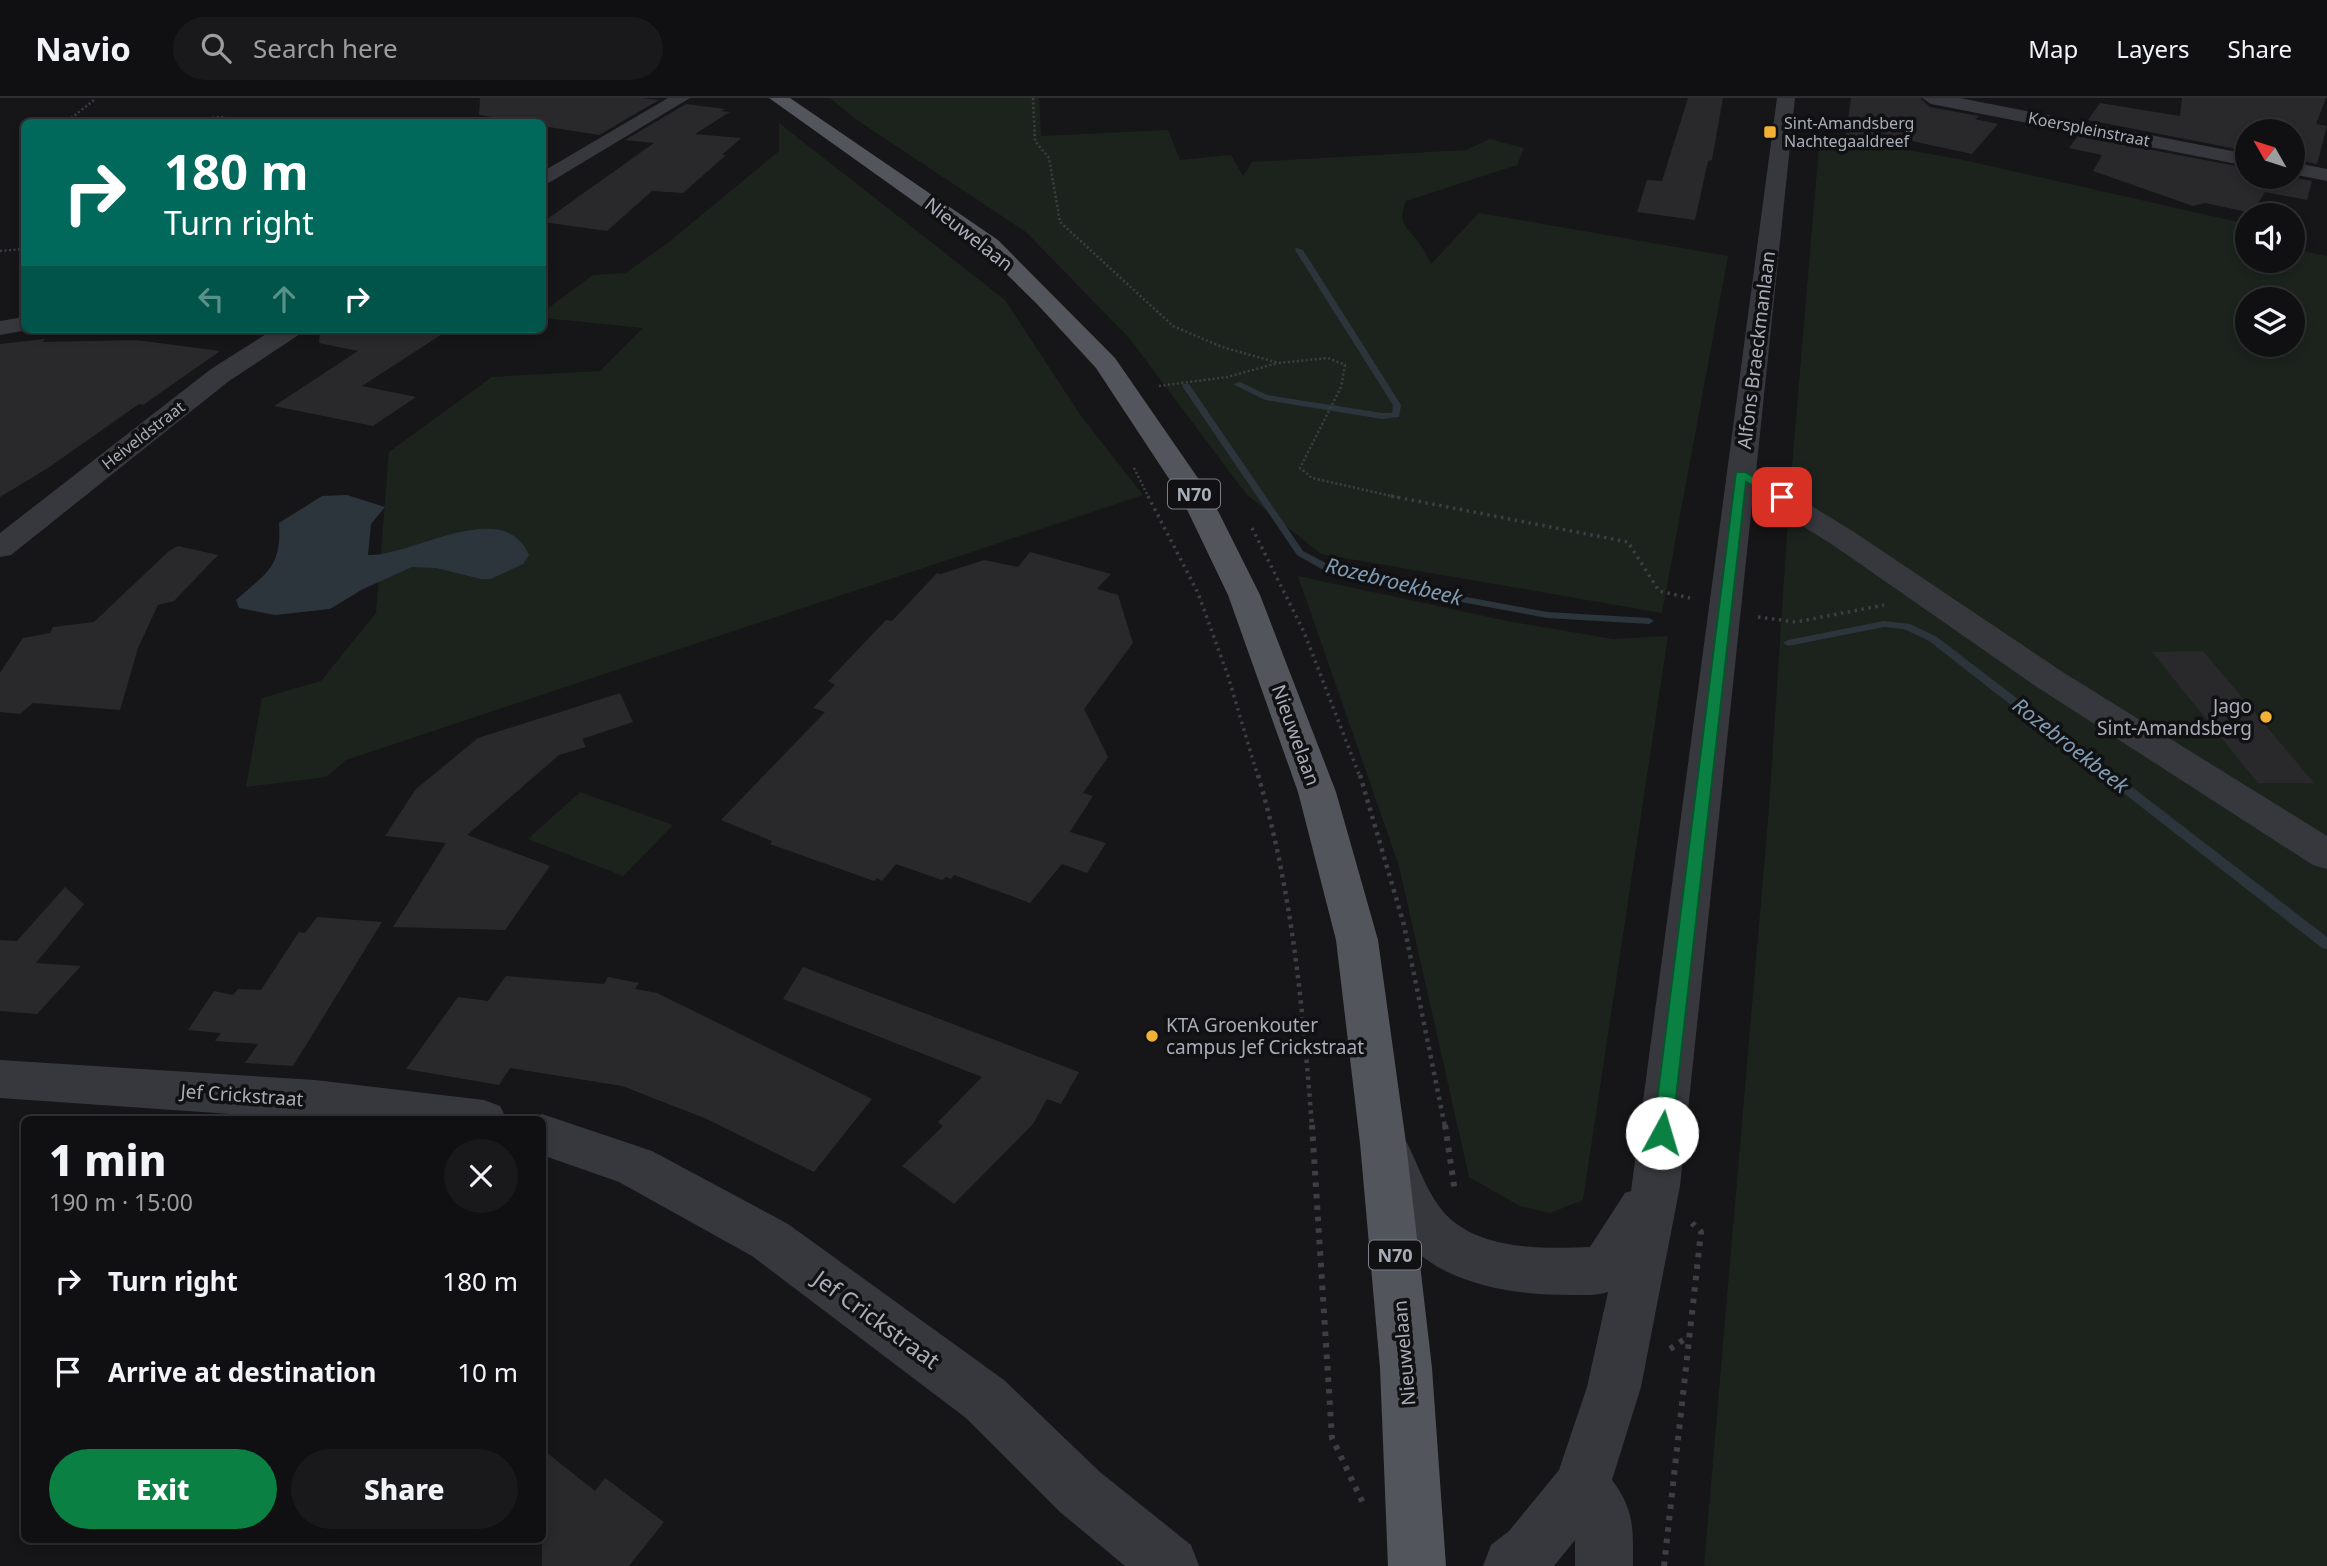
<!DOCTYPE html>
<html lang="en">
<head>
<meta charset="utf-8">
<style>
	body { margin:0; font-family:"Noto Sans",sans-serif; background:#19191b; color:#f1f3f6; height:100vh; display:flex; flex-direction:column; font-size:26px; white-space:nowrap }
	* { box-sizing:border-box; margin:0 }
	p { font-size:23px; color:#9c9d9f }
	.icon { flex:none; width:38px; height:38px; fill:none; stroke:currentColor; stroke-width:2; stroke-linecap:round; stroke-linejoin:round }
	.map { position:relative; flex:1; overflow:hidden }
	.sheet { position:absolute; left:21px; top:1018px; width:525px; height:427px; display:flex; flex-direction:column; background:#101012; border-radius:10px; box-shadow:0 4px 10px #0003,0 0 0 2px #303032 }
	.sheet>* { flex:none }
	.top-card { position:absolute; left:21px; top:21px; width:525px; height:214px; border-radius:10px; box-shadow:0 4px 10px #0003,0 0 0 2px #303032; background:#00695c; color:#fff; overflow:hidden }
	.needle { width:46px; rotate:309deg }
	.fabs { position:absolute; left:2235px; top:21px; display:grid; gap:14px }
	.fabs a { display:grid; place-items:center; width:70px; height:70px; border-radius:50%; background:#101012; box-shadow:0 4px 10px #0003,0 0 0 2px #303032; font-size:35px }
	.pin { position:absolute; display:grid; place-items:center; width:60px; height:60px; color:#fff; margin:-30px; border-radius:14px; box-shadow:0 4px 10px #0006 }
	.me { position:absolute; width:77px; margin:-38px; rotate:6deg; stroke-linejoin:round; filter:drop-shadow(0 0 5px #0008) }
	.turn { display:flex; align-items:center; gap:24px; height:147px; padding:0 28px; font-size:32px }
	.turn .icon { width:91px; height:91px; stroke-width:2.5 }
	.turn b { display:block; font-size:49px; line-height:60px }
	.lanes { display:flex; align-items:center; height:66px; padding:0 28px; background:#0003; justify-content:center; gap:35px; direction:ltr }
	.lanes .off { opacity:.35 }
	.round { display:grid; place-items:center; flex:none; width:74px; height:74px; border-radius:37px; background:#19191b }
	.head { display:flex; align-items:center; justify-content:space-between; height:119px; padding:0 28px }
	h1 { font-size:42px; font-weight:800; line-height:52px }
	.primary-button { display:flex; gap:14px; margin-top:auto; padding:14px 28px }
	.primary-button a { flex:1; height:80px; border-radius:42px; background:#0b8043; color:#fff; font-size:28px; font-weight:800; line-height:80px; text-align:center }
	.primary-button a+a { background:#19191b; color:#f1f3f6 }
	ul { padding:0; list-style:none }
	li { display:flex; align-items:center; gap:21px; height:91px; padding:0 28px }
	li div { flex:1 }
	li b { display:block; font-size:26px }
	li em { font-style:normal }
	header { display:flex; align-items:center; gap:42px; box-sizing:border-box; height:98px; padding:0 35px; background:#101012; border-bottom:2px solid #303032 }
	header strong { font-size:33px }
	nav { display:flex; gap:38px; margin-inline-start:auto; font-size:24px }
	.search { width:490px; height:63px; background:#19191b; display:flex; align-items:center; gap:18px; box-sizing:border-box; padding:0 24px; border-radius:38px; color:#9c9d9f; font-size:26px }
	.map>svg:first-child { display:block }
	.green { fill:#1c231d; fill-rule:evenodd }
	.water { fill:#2c353c }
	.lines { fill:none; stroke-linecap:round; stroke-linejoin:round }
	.stream { fill:#2c353c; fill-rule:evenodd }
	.building { fill:#29292c }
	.path-far3 { stroke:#3d3f44; stroke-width:2.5; stroke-dasharray:2 2.5; stroke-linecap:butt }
	.path-far2 { stroke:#3d3f44; stroke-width:3.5; stroke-dasharray:2.5 4.5; stroke-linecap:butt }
	.path-far1 { stroke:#3d3f44; stroke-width:4.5; stroke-dasharray:3.5 5; stroke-linecap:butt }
	.path { stroke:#3d3f44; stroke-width:6; stroke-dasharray:4.5 7; stroke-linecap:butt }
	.minor { fill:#37383d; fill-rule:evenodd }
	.major { fill:#53555c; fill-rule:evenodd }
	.route { fill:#0b8043; stroke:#07532c; stroke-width:2 }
	.poi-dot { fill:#f2b134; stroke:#111113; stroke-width:2.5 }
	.labels { text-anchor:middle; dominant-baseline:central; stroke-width:7; stroke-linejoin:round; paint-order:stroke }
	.far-poi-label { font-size:16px; fill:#a8adb8; stroke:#111113; text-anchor:start }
	.far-street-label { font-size:16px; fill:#a8adb8; stroke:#111113 }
	.shield { fill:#111113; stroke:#7b7e86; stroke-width:2 }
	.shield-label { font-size:18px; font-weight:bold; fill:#a8adb8 }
	.street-label { font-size:19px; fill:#a8adb8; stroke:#111113 }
	.poi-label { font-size:19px; fill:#a8adb8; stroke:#111113; text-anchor:end }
	.water-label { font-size:21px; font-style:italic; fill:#7f9bb3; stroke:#111113 }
	.near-street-label { font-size:23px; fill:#a8adb8; stroke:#111113 }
</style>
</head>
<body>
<header>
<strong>Navio</strong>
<div class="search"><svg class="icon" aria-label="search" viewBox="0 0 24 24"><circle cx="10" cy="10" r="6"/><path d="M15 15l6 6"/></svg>Search here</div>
<nav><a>Map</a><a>Layers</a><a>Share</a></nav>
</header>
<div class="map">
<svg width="2327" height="1468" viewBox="0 0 2327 1468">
	<rect width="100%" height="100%" fill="#161618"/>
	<!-- green -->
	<g class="green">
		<path d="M830,0H1039L1041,38L1168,32L1180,62L1231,57L1243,78L1252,64L1466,52L1490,41L1524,50L1517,67L1406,103C1397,126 1406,128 1419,145C1424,151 1427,159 1431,166L1479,115L1728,158L1662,515L1321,456L1247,397L1130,241L1026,134L857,22Z"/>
		<path d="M779,25L1005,202L1081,318L1143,397L346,662L326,679L246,689L262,600L321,583L376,515L389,354L492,279L600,273L643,230L543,220V214L593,177L626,175L669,144L779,53Z"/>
		<path d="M1820,37L1959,61L2247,126L2244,140L2247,141V163H2292L2293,151L2327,158V1468H1704L1769,710L1790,391ZM2247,201H2292V247H2247Z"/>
		<path d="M1298,478L1512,524L1613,541L1668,538L1583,1102L1550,1115L1520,1108L1469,1079L1399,768Z"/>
		<path d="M580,694L673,727L623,778L528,741Z"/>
	</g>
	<!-- water -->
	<path class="water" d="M347,397L385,409L371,426L368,457C411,459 504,397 529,457L523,466L491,481H481L436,470L412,469L363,491L330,511L275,517L239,510L236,502C266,475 282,470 279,425L322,398Z"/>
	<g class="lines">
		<!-- stream -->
		<g class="stream">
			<path d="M1296,150L1303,152L1401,307L1399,319L1382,321L1265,302L1233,286L1240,284L1267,297L1382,315H1392L1393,307L1295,152Z"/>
			<path d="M1183,286H1189L1303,453L1333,469L1412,489L1547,514L1649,520L1654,523L1649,526L1547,520L1412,495L1325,473L1297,457L1182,288Z"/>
			<path d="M1884,523L1910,526L1937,539L2327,839V851L2322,850L1929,543L1904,531L1884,529L1788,548L1783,545L1788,542Z"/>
		</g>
	</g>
	<!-- building -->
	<g class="building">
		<path d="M480,0H642L659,2L599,37L542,28V24H524L479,17Z"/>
		<path d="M1688,0H1723L1712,62L1708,63L1695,122L1637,114L1647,82L1662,83Z"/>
		<path d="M1851,0H1920L1930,9L1979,18L1975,21L1998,26L1972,56L1898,40V43L1846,37Z"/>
		<path d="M2182,0H2326L2316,26L2327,28L2317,66L2292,61V33H2247V53L2088,22L2100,5L2180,18Z"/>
		<path d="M686,6L725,11L721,13L730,14L695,36L741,40L722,57H726L683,95L652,93L607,133L543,124L654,45L625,42Z"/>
		<path d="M2078,38L2247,70V79H2292L2312,83L2307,102L2265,94L2252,115L2205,105L2193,108L2093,73L2102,57L2069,50Z"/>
		<path d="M320,231H450L362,288L416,299L373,328L274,308L358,253L319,245Z"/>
		<path d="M45,241L43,244L136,242L220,253L143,307L139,306L48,370L0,399V246Z"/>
		<path d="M178,448L218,457L174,503L158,507L138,550L120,612L33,605L20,616L0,614V575L23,540L50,535L53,529L94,524L169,453Z"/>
		<path d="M1030,454L1111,476L1097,491L1118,497L1133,545L1084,611L1108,659L1083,695L1093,698L1070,734L1106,745L1087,775L1062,766L1030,805L954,777L951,781L946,779L942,782L896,766L882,783L877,780L874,783L770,746L772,743L721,722L825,614L813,610L835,587L828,583L886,522L892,523L937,475L941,476L984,462L1018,469Z"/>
		<path d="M2203,553L2314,685H2258L2152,554Z"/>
		<path d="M620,595L633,624L582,641L586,649L559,657L467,737L550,768L505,832L393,829L446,745L385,738L416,691L478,640Z"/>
		<path d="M65,789L84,806L36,865L81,868L37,916L0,913V842L17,843Z"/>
		<path d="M317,819L382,824L293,968L245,965L258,946L215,943L221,935L188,932L214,893L233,897L238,891L261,892L299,834L305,835Z"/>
		<path d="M803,869L1042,960L1079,974L1061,1006L1047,1001L1033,1026L954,1106L902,1068L943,1028L938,1024L982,979L783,901Z"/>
		<path d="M506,878L604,886L608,879L639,885L635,891L657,895L872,1001L814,1074L707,1021L622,988L510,970L499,987L406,971L458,899L488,903Z"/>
		<path d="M542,1351L595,1393L605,1380L664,1424L629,1468H542Z"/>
	</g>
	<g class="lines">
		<!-- path-far3 -->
		<g class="path-far3">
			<path d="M1033,0L1035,43L1049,60L1060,124L1173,228L1222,249L1279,265L1328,260L1345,267L1341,289L1300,370L1312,380L1400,400"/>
			<path d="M71,24L70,21L93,3V0"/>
			<path d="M181,24L221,19L246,24"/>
			<path d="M0,153L24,151"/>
			<path d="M1159,288L1227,279L1278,265"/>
			<path d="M1134,370L1149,400"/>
		</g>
		<!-- path-far2 -->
		<g class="path-far2">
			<path d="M1148,398L1198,495L1228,578L1258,679"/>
			<path d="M1391,398L1628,444L1659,493L1690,500"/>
			<path d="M1252,430L1304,534L1360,679"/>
			<path d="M1758,519L1796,524L1884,507"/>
		</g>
		<!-- path-far1 -->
		<g class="path-far1">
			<path d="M1258,677C1292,791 1303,911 1312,1029"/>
			<path d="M1360,677L1404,827L1445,1029"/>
		</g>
		<!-- path -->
		<g class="path">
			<path d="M1312,1027L1332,1340L1363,1405"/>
			<path d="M1445,1027L1455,1094"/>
			<path d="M1670,1251L1689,1238"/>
			<path d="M1664,1468L1701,1134L1692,1125"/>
		</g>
		<!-- minor -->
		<g class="minor">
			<path d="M668,0H690L542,89V74Z"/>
			<path d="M1777,0H1795L1756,374L1854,434L2061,573L2327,738V771L2313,767L2037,589L1833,447L1753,397L1680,1088L1641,1289L1612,1382C1635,1412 1633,1432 1633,1468H1575V1442L1554,1468H1483L1491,1447L1509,1433L1559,1372L1587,1289L1608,1194C1597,1198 1583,1197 1571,1197C1516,1197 1446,1188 1407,1144C1389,1124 1377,1084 1365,1058L1372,1043L1389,1037L1406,1043C1417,1064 1424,1087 1438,1107C1470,1153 1541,1151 1590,1149L1625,1095L1631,1093Z"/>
			<path d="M1922,0H1960L2247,56V68L1931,6Z"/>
			<path d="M2292,64L2327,71V83L2292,76Z"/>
			<path d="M24,219V231H33L0,237V223Z"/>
			<path d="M274,231H303L300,236L229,283L11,457L0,459V435L211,271Z"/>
			<path d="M0,962L315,982L484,1002L500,1008L507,1022H319L0,1000Z"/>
			<path d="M542,1016L652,1053L788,1126L1004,1282L1100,1374L1191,1447L1199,1468H1125L1060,1414L966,1320L752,1158L619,1084L542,1057V1022H525Z"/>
		</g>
		<!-- major -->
		<path class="major" d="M769,0H790L998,142L1115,260L1211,399L1260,497L1336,694L1378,842L1406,1045L1432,1270L1446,1468H1388L1380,1270L1360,1045L1336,842L1298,694L1228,497L1181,399L1096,270L1037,206L982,152Z"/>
	</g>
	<!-- route -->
	<path class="route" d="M1736,374H1745L1788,399L1777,402L1746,384L1672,1035L1669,1041L1662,1044L1656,1041L1653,1035Z"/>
	<!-- markers -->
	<g class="poi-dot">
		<rect x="1763" y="27" width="14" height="14" rx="3.5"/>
		<circle cx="2266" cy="619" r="7"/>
		<circle cx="1152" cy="938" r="7"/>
	</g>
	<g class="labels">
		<!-- far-poi labels -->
		<g class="far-poi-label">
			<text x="1784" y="25">Sint-Amandsberg<tspan x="1784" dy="18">Nachtegaaldreef</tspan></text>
		</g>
		<!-- far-street labels -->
		<g class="far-street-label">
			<text transform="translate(2089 31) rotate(11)">Koerspleinstraat</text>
			<text transform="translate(143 337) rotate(-38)">Heiveldstraat</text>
		</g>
		<!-- shield labels -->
		<g class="shield">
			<rect x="1168" y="381.5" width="52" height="29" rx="5"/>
			<rect x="1369" y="1142.5" width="52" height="29" rx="5"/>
		</g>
		<g class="shield-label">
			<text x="1194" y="396">N70</text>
			<text x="1395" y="1157">N70</text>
		</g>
		<!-- street labels -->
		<g class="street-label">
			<text transform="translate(969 136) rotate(38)">Nieuwelaan</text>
			<text transform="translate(1756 252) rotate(-83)">Alfons Braeckmanlaan</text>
			<text transform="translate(1296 637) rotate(70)">Nieuwelaan</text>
			<text transform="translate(242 997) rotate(4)">Jef Crickstraat</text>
			<text transform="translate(1404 1255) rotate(-95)">Nieuwelaan</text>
		</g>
		<!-- poi labels -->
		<g class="poi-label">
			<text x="2252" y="608">Jago<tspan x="2252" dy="22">Sint-Amandsberg</tspan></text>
			<text x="1166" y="927" text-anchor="start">KTA Groenkouter<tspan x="1166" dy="22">campus Jef Crickstraat</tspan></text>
		</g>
		<!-- water labels -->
		<g class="water-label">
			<text transform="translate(1394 483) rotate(14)">Rozebroekbeek</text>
			<text transform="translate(2071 647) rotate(38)">Rozebroekbeek</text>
		</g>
		<!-- near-street labels -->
		<g class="near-street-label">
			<text transform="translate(877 1221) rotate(36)">Jef Crickstraat</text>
		</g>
	</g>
</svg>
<div class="fabs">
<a><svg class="needle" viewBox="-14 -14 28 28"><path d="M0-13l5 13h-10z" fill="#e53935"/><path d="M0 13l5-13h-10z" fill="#9c9d9f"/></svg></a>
<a><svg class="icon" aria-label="sound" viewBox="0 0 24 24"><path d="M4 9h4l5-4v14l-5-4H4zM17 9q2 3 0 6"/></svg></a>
<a><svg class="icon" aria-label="layers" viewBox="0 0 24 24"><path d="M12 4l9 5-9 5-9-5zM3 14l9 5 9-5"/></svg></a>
</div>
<div class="pin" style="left:1782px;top:399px;background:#d93025"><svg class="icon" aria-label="arrive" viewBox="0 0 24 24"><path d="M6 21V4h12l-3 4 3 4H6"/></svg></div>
<svg class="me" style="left:1662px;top:1035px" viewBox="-20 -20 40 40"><circle r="19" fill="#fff"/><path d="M0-13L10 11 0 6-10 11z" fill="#0b8043"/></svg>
<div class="top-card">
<div class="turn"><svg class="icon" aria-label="right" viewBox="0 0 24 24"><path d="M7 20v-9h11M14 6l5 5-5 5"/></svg><div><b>180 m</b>Turn right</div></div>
<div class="lanes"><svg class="icon off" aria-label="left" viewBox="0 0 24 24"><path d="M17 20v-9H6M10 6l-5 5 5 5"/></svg><svg class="icon off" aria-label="ahead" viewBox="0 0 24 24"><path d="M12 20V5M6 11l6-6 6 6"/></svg><svg class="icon" aria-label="right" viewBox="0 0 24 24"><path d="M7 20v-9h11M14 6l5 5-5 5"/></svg></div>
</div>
<section class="sheet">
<div class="head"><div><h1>1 min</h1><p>190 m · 15:00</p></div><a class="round"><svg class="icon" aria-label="close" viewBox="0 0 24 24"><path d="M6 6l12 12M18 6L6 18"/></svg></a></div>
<ul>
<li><svg class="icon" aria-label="right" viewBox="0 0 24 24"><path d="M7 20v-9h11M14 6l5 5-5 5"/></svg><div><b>Turn right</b></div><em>180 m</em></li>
<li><svg class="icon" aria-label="arrive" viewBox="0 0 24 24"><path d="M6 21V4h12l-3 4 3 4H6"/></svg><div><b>Arrive at destination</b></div><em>10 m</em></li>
</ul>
<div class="primary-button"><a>Exit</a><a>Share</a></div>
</section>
</div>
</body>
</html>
